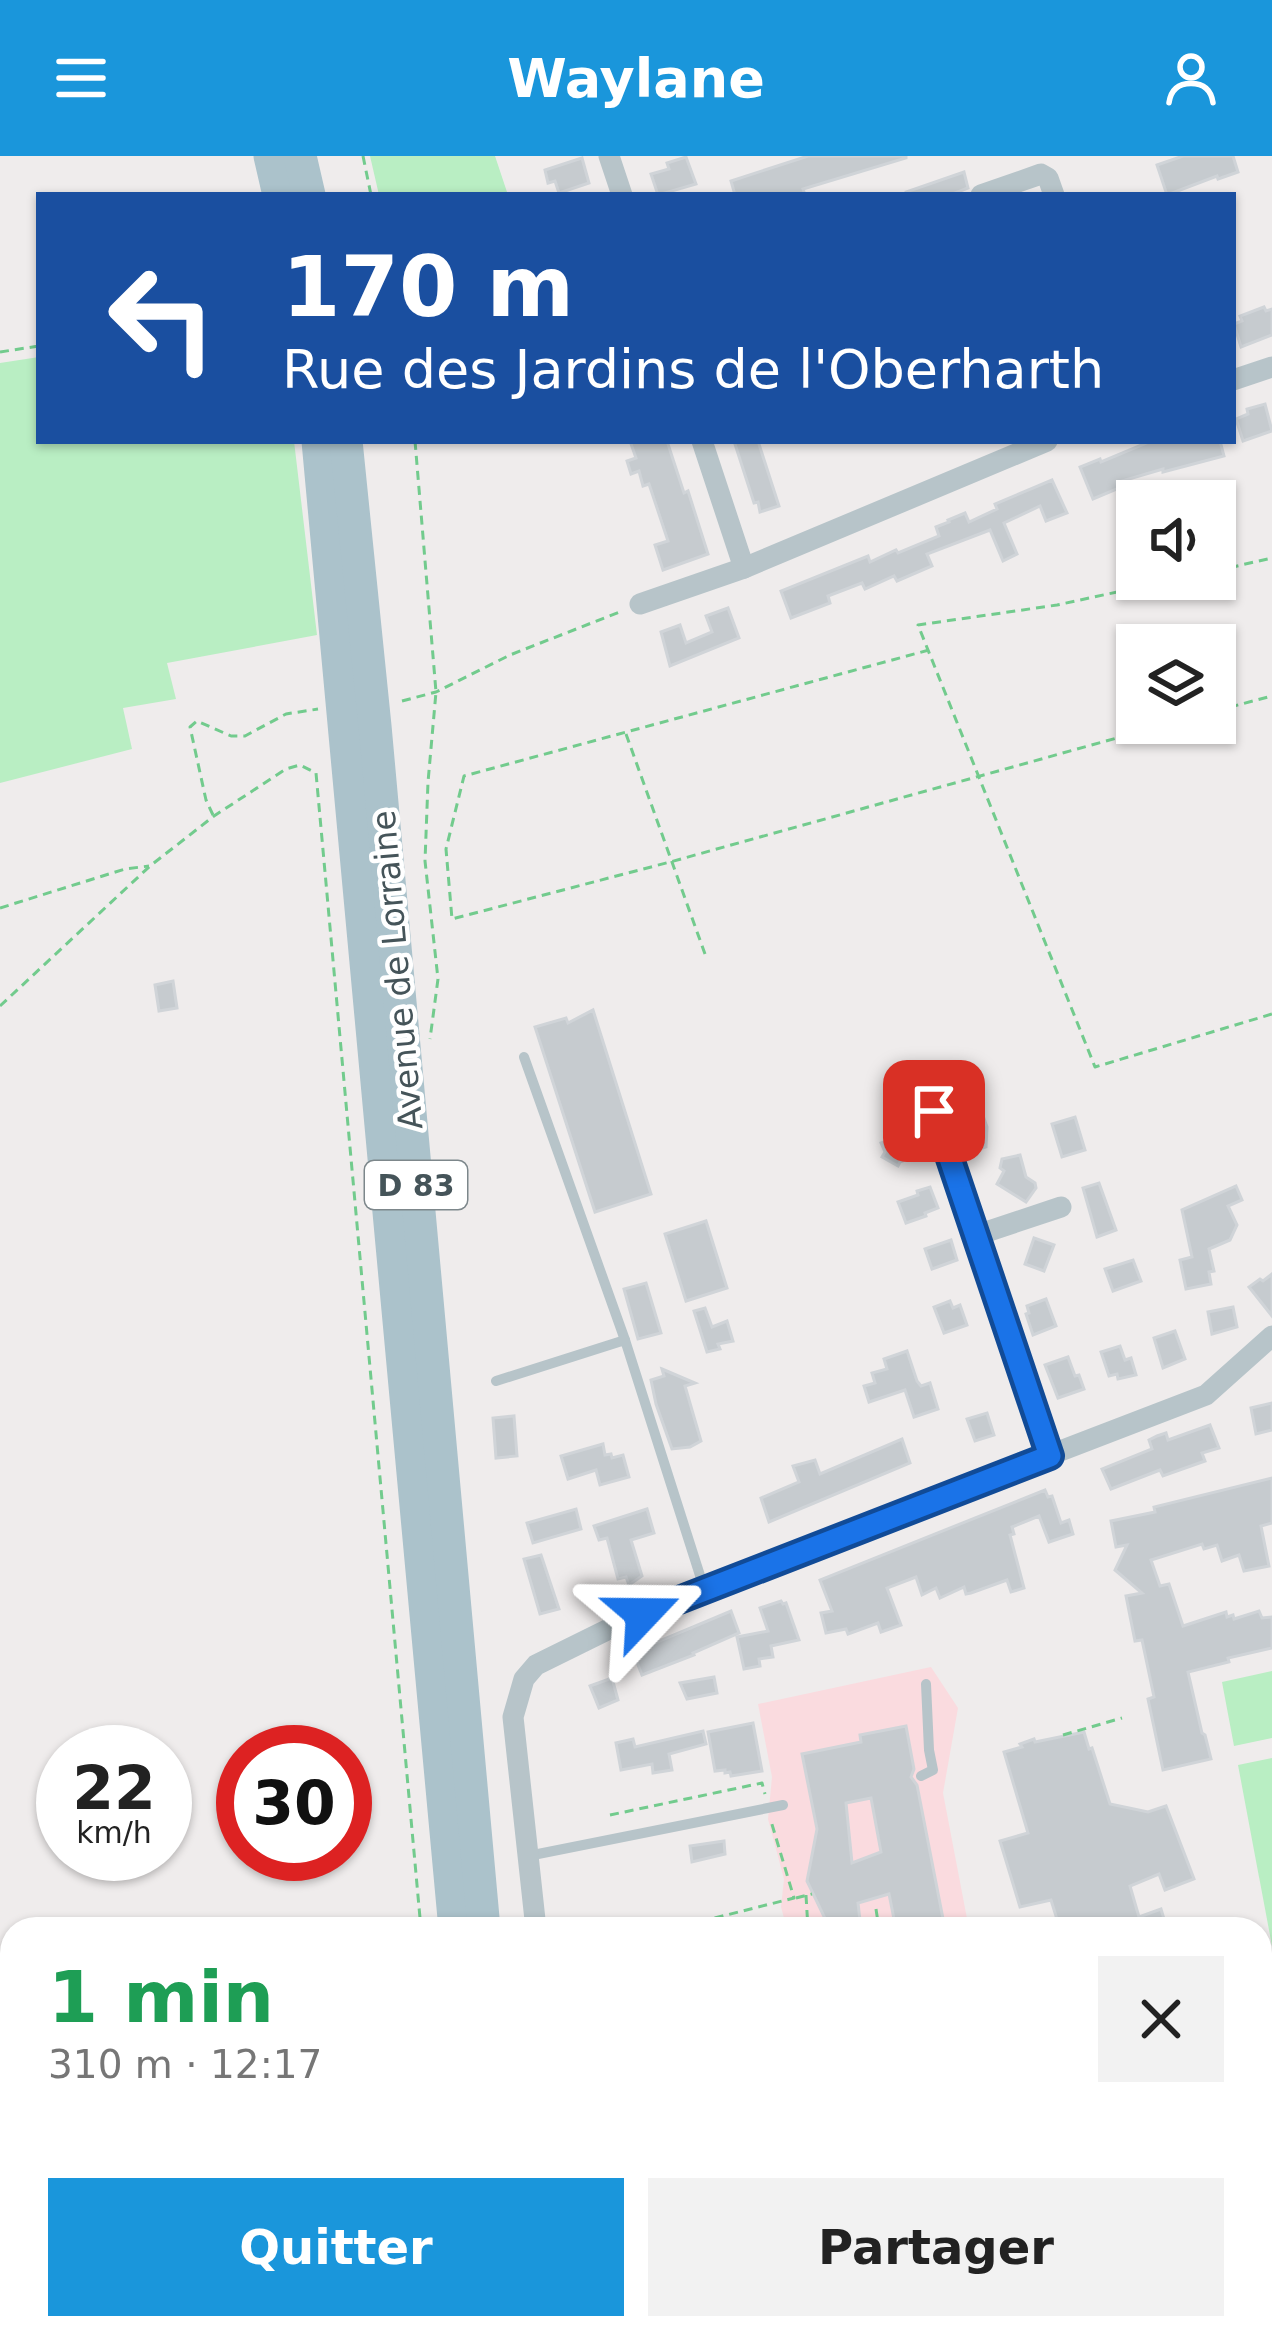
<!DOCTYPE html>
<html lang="fr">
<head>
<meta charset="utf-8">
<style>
	body { margin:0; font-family:"DejaVu Sans",sans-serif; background:#f2f2f2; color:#222; height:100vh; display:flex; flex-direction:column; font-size:45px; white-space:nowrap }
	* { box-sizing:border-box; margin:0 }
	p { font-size:39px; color:#767676 }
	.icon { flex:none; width:66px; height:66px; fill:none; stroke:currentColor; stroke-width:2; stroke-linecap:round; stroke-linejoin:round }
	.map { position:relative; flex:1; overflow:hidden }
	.drawer { position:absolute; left:0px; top:1761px; width:1272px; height:423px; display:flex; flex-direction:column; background:#fff; border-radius:36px 36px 0 0; box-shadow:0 3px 9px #0004 }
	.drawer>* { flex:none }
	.hud { position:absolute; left:36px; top:36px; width:1200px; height:252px; border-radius:0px; box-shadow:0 3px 9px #0004; background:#1a4fa0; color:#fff; overflow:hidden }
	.controls { position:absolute; left:1116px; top:324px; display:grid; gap:24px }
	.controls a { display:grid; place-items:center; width:120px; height:120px; border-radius:0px; background:#fff; box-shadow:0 3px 9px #0004; font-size:60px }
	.speed { position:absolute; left:36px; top:1569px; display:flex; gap:24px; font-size:60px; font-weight:700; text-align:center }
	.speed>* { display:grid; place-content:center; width:156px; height:156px; border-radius:50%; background:#fff; box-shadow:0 3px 9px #0004; line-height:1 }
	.speed small { font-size:30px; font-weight:400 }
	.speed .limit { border:18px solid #d22; background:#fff; color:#111 }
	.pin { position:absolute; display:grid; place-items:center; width:102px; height:102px; color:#fff; margin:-51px; border-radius:24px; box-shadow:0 6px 18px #0006 }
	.me { position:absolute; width:132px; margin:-66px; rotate:67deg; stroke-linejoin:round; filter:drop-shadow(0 0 9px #0008) }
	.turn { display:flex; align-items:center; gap:42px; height:252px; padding:0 48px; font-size:54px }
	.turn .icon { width:156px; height:156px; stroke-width:2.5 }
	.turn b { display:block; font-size:84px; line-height:102px }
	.round { display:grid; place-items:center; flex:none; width:126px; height:126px; border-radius:0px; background:#f2f2f2 }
	.headline { display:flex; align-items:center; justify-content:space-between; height:204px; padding:0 48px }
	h1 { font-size:72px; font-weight:700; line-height:90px; color:#1e9e55 }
	.action { display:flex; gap:24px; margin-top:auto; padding:24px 48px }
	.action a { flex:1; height:138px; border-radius:0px; background:#1a96db; color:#fff; font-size:48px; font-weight:700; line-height:138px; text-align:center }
	.action a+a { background:#f2f2f2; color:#222 }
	header { display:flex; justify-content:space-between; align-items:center; height:156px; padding:0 48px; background:#1a96db; color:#fff; font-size:54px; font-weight:700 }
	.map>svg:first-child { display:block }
	.medical { fill:#fadbdf }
	.green { fill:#b9eec3 }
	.building { fill:#c6cbcf; stroke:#d0d4d8; stroke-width:3; fill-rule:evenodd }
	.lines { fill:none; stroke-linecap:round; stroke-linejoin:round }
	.path { stroke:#72cb8d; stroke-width:3; stroke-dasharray:9 6; stroke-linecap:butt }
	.lane { stroke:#b7c4c9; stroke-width:10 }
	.street { stroke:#b7c4c9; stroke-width:21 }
	.primary { stroke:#abc2cb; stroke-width:33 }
	.route-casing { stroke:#114b97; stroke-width:30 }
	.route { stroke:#1a73e8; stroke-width:21 }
	.labels { text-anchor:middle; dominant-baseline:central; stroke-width:9; stroke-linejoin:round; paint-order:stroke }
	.shield { fill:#fff; stroke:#7d878b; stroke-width:3 }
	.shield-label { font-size:30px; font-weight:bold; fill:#455459 }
	.street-label { font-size:33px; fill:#455459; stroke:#fff }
</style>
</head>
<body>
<header><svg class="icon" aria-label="menu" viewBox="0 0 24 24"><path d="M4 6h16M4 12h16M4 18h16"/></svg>Waylane<svg class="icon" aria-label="person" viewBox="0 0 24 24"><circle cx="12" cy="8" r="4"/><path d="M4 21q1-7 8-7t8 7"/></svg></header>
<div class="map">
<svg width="1272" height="2183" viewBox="0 0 1272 2183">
	<rect width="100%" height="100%" fill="#efecec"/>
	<!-- medical -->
	<path class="medical" d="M931,1511L958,1552L943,1637L969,1773H787L781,1751L784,1723L768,1663L772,1621L758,1548Z"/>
	<!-- green -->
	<g class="green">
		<path d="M370,0H495L508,39H379Z"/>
		<path d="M39,201V285H294L317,479L167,507L176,543L123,552L132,593L0,627V207Z"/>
		<path d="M1272,1515V1582L1234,1590L1222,1526Z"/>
		<path d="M1272,1602V1790L1238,1609Z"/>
		<path d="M711,2172H1126L1124,2183H726Z"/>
	</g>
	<!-- building -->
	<g class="building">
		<path d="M808,0H906V2L803,33L805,39H735L731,25Z"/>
		<path d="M1183,0H1233L1238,16L1218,23L1217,20L1167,39L1157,9Z"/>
		<path d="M686,1L696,28L658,39L651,18L669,13L667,7Z"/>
		<path d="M582,2L589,27L559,37L555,25L548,27L545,14Z"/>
		<path d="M964,16L968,32L950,39H906V36Z"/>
		<path d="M1264,151L1266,155L1272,153V179L1241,191L1234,168L1242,165L1240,160Z"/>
		<path d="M1265,248L1272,275L1243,285L1236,263L1248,258L1247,253Z"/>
		<path d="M630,285H667L684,337L688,335L708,398L663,414L655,389L668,385L649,328L643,330L639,315L631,318L627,305L636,302Z"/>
		<path d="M734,285H758L779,350L760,356L758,346L754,347Z"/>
		<path d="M1151,285H1220L1224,300L1163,316V313L1122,325L1124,330L1093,343L1080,311L1100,303L1101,306Z"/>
		<path d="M1052,324L1067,357L1046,365L1040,350L1004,367L1017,398L1003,405L990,374L927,398L932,410L897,425L894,420L865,433L862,427L828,440L830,447L791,462L781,435L868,400L870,406L896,394L898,397L939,380L936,371L949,366L948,364L965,357L969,366L997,353L995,348Z"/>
		<path d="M728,452L739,482L670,510L661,476L680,469L686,487L712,476L706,460Z"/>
		<path d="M173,825L177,852L159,855L155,829Z"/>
		<path d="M593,854L651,1038L595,1056L535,871L566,862L568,867Z"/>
		<path d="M981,954L987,971L986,991L970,996L959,961Z"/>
		<path d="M1075,961L1085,994L1062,1001L1052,968Z"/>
		<path d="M893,979L910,987L907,992L910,1002L900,1006L898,1010L882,1001L885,996L881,987L891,984Z"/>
		<path d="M1020,999L1026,1021L1035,1027L1036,1032L1026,1046L997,1028L1004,1015L1000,1012L1002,1003Z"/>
		<path d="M1099,1027L1116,1074L1097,1081L1083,1032Z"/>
		<path d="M1236,1030L1242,1044L1228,1050L1237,1069L1230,1084L1209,1093L1214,1115L1209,1116L1211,1128L1186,1133L1180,1104L1192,1101L1182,1054Z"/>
		<path d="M930,1031L938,1052L925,1057L926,1060L906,1067L898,1046L918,1039L917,1035Z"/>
		<path d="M706,1065L727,1132L686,1145L665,1078Z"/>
		<path d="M1034,1082L1054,1089L1044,1115L1025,1108Z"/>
		<path d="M951,1084L957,1104L932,1113L925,1093Z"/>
		<path d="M1133,1104L1141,1125L1113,1135L1105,1113Z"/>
		<path d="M1272,1118V1160L1249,1131L1260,1123L1263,1125Z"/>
		<path d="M646,1127L661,1177L638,1183L624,1133Z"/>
		<path d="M1046,1143L1056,1170L1033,1179L1026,1158L1029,1157L1027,1150Z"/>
		<path d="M950,1145L953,1152L960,1149L967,1169L944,1177L934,1151Z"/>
		<path d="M1233,1151L1237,1171L1212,1178L1208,1156Z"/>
		<path d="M705,1152L712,1171L727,1165L733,1185L718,1188L720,1193L707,1196L694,1155Z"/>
		<path d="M1175,1175L1185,1203L1163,1212L1154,1182Z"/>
		<path d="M1120,1190L1125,1204L1131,1202L1136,1219L1118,1223L1117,1218L1109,1220L1101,1196Z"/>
		<path d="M907,1195L917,1225L921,1230L930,1227L938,1253L914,1261L905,1234L869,1246L864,1230L875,1227L872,1217L887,1213L884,1203Z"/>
		<path d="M1068,1201L1075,1220L1079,1219L1084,1233L1058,1242L1045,1209Z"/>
		<path d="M662,1213L695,1227L685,1230L701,1285L690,1291L672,1293L656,1248L651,1224L664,1220Z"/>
		<path d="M1272,1247V1274L1256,1278L1251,1252Z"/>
		<path d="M987,1257L994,1279L975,1285L967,1263Z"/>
		<path d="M514,1260L517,1300L496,1302L493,1262Z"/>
		<path d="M1210,1269L1219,1292L1202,1297L1205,1305L1163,1320L1160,1314L1111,1333L1102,1313L1152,1293L1149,1284L1157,1280L1166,1277L1168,1284Z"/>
		<path d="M902,1283L910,1307L769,1366L761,1342L799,1326L793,1310L815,1304L820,1318Z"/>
		<path d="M603,1288L605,1299L611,1298L612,1302L623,1299L629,1321L600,1329L596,1314L568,1323L561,1300Z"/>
		<path d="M1272,1322V1367L1261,1370L1269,1410L1244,1415L1239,1399L1222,1405L1217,1389L1204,1393L1202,1388L1151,1404L1160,1430L1169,1428L1183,1470L1226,1456L1227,1461L1233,1459L1234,1463L1259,1455L1262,1462L1272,1461V1492L1228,1502L1229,1506L1188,1516L1202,1577L1205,1579L1211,1603L1163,1614L1148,1543L1154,1541L1142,1484L1135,1485L1126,1440L1142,1437L1115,1414L1127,1389L1116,1391L1111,1365L1155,1356L1154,1351Z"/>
		<path d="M1045,1334L1048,1341L1052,1340L1061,1367L1069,1364L1073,1378L1049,1386L1039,1360L1012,1371L1014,1378L1010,1379L1024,1432L1011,1436L1007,1424L971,1437L966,1438L964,1431L940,1442L936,1432L922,1439L916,1421L887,1432L901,1469L881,1476L878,1467L848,1478L846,1473L826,1477L821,1457L832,1455L820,1424Z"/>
		<path d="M576,1353L581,1373L533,1387L527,1367Z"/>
		<path d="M647,1353L654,1377L631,1384L642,1420L629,1429L626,1421L618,1423L607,1382L599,1384L594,1370Z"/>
		<path d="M541,1399L559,1453L540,1458L524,1403Z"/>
		<path d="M781,1445L783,1448L786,1447L799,1484L771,1490L773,1501L759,1503L760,1510L744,1513L737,1481L768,1475L760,1452Z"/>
		<path d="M731,1455L739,1477L693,1497L694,1499L642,1519L633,1496Z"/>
		<path d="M714,1521L717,1537L687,1543L680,1527Z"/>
		<path d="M612,1522L618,1544L599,1552L590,1530Z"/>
		<path d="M753,1567L762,1615L731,1620L730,1616L725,1617V1614L715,1615L708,1576Z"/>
		<path d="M906,1570L914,1613L911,1621L917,1629L945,1773H896L889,1738L858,1747L861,1773H830L807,1725L817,1673L802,1598L861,1586L860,1579ZM871,1642L881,1696L852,1707L846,1647Z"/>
		<path d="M703,1575L706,1588L669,1598L672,1614L653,1617L652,1608L621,1614L616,1587L633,1583L635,1591Z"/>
		<path d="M1084,1576L1089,1593L1092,1592L1110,1648L1148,1656L1166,1650L1194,1723L1165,1734L1159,1718L1130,1730L1139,1761L1161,1753L1167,1773H1060L1051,1744L1020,1751L1000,1685L1028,1677L1004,1596L1022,1591L1020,1588L1034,1583L1035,1586Z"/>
		<path d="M724,1685L725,1698L692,1706L690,1690Z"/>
	</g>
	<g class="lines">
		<!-- path -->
		<g class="path">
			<path d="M363,0L371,39"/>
			<path d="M0,196L39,190"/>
			<path d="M415,285L436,536L428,626L425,705L438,823L430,883"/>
			<path d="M1215,415L1272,402"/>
			<path d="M1177,423L1057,449L918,469L1095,911L1272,858"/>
			<path d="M929,494L464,620L446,693L452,763L670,706L1171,567"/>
			<path d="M402,545L436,536L510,499L622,455"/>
			<path d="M1215,555L1272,540"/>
			<path d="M626,578L705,798"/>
			<path d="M213,659L206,644L190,571L197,565L231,580H245L286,558L318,553"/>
			<path d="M0,752L125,713L149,710"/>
			<path d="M0,850L150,710L214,660L286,613L300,609L316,617L421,1773"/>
			<path d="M1063,1579L1122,1562"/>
			<path d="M610,1659L762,1627L765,1638"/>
			<path d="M806,1739L808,1773"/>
			<path d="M796,1742L812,1738"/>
			<path d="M876,1753L879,1773"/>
			<path d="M671,1773L794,1742L771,1665"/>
			<path d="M1060,1773L1061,1768"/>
			<path d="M591,2172L599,2183"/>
			<path d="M810,2172L833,2183"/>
			<path d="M68,2183L83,2172"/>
			<path d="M863,2183L888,2172"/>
		</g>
		<!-- lane -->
		<g class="lane">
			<path d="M524,901L625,1184"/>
			<path d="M496,1225L625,1184L704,1432"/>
			<path d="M921,1620L933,1614L929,1594L926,1528"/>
			<path d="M528,1700L783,1649"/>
			<path d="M338,2172L341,2183"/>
		</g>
		<!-- street -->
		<g class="street">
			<path d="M609,0L622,39"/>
			<path d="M981,39L1041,18L1048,22L1054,39"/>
			<path d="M1233,224L1272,211"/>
			<path d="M702,285L744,412"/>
			<path d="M640,448L744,412L1047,285"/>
			<path d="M934,955L1050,1300"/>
			<path d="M977,1079L1061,1051"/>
			<path d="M536,1773L513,1561L524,1523L536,1509L613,1471L704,1432L1206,1239L1272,1180"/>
			<path d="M694,2172L709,2183"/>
		</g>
		<!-- primary -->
		<g class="primary">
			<path d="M270,0L279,39"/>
			<path d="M300,0L309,39"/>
			<path d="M318,285L455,1773"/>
			<path d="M346,285L375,570L484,1773"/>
			<path d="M535,2172L540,2183"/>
			<path d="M478,2183L479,2172"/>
		</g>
	</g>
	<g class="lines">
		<!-- route casing -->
		<g class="route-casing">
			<path id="route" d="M643,1458L1050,1300L934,955"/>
		</g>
		<!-- route -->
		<use href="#route" class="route"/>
	</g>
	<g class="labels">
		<!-- shield labels -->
		<rect class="shield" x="365" y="1005" width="102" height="48" rx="9"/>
		<g class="shield-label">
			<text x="416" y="1029">D 83</text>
		</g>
		<!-- street labels -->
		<g class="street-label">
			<text transform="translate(397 814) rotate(-95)">Avenue de Lorraine</text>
		</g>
	</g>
</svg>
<div class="controls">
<a><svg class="icon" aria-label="sound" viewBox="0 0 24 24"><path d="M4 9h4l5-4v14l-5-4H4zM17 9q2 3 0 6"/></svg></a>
<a><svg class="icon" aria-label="layers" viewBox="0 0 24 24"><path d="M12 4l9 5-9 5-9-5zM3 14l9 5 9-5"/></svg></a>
</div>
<div class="speed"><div>22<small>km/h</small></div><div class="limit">30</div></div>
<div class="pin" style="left:934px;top:955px;background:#d93025"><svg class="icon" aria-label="arrive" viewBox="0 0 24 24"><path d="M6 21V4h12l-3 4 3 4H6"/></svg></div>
<svg class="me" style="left:643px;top:1458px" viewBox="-20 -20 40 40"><path d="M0-17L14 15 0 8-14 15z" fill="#1a73e8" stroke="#fff" stroke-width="4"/></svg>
<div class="hud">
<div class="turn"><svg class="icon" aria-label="left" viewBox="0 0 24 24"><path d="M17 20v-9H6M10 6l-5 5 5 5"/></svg><div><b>170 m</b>Rue des Jardins de l'Oberharth</div></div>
</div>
<section class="drawer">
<div class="headline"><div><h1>1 min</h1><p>310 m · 12:17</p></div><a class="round"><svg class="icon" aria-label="close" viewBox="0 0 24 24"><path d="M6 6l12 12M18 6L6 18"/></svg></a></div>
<div class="action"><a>Quitter</a><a>Partager</a></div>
</section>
</div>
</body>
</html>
